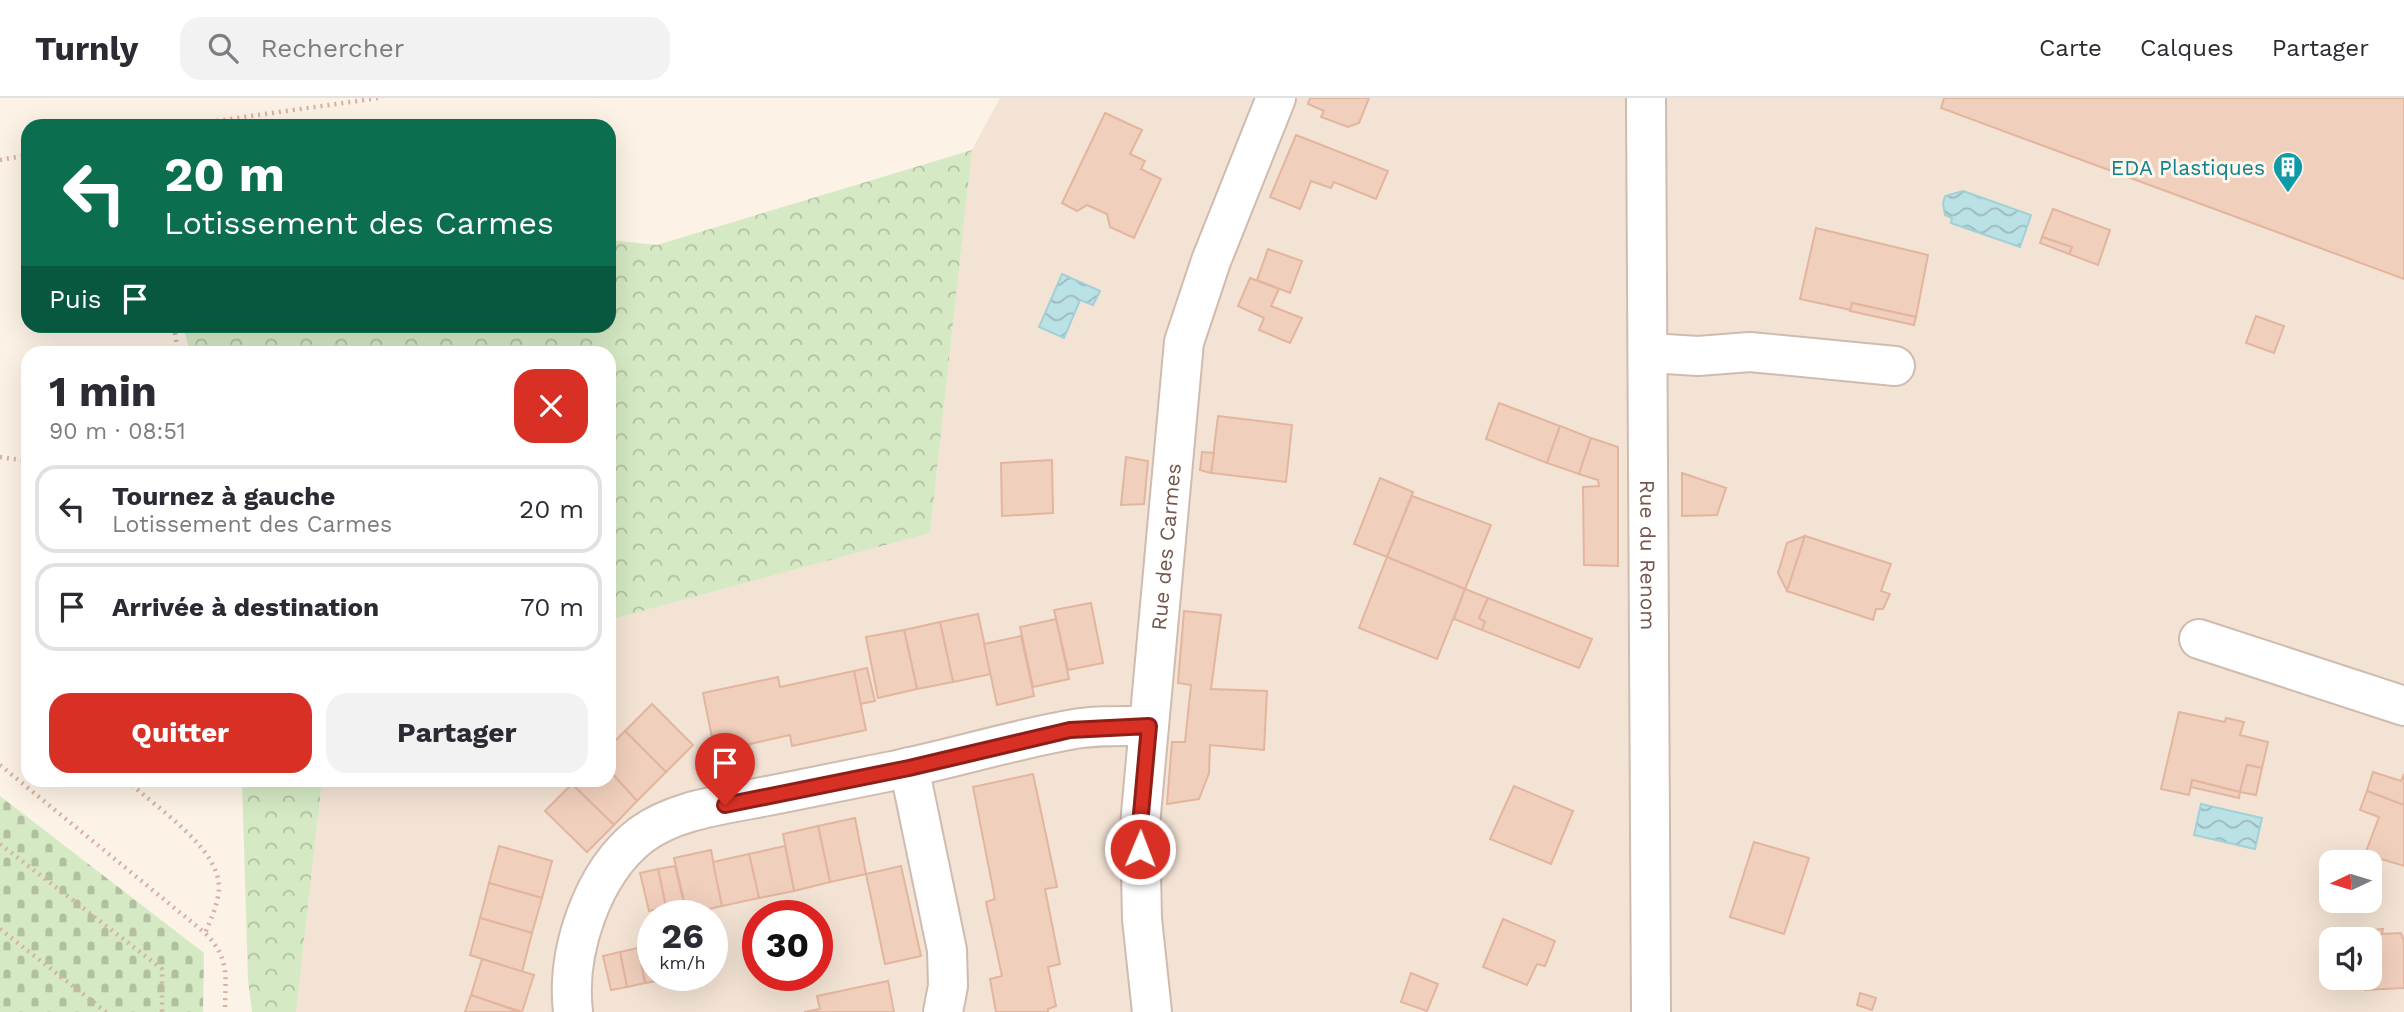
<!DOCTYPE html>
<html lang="fr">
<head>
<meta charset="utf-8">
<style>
	body { margin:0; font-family:"Work Sans",sans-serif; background:#f2f2f3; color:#2b2b33; height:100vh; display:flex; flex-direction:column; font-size:26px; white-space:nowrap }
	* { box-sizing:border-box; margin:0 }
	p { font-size:23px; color:#7c7c81 }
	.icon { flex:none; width:38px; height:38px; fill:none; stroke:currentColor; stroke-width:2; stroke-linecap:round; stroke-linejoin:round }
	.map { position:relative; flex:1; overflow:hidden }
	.panel { position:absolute; left:21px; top:248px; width:595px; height:441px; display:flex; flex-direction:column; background:#fff; border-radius:21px; box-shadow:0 7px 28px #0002 }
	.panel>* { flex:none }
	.hud { position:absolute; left:21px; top:21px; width:595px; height:214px; border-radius:21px; box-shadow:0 7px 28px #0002; background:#0b6e4f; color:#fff; overflow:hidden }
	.needle { width:46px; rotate:266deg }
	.tools { position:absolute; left:2319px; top:752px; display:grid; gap:14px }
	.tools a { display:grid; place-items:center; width:63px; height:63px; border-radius:14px; background:#fff; box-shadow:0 7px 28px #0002; font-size:35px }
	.speed { position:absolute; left:637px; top:802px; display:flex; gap:14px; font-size:35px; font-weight:700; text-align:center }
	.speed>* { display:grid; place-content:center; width:91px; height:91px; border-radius:50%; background:#fff; box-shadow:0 7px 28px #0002; line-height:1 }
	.speed small { font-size:18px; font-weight:400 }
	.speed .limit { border:10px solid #d22; background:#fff; color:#111 }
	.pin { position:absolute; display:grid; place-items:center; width:60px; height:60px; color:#fff; margin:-72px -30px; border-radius:50% 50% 50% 0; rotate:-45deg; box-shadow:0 0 7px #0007 }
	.pin .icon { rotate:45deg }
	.me { position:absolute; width:77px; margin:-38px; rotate:1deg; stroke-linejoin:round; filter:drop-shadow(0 0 5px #0008) }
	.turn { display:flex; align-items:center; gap:24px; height:147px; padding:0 28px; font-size:32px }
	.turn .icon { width:91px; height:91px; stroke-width:2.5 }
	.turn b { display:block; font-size:49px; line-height:60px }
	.then { display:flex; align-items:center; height:66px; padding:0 28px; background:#0003; gap:14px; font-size:26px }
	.round { display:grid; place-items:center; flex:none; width:74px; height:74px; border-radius:21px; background:#f2f2f3 }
	.overview { display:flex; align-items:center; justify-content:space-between; height:119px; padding:0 28px }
	h1 { font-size:42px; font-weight:700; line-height:52px }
	.action { display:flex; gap:14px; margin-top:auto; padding:14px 28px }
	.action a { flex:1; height:80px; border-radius:21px; background:#d93025; color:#fff; font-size:28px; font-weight:700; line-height:80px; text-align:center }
	.action a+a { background:#f2f2f3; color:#2b2b33 }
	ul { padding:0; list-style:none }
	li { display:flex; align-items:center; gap:21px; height:88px; margin:0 14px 10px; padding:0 14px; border:4px solid #e1e1e2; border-radius:21px }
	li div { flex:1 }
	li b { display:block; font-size:26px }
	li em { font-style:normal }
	header { display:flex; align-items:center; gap:42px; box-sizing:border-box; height:98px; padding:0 35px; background:#fff; border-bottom:2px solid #e1e1e2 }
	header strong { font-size:33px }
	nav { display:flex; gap:38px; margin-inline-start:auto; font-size:24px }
	.search { width:490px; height:63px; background:#f2f2f3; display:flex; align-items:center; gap:18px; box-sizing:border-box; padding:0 24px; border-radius:21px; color:#7c7c81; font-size:26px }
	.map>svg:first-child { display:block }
	.residential { fill:#f3e3d4; fill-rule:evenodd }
	.forest { fill:url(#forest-crowns) }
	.cemetery { fill:url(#cemetery-stones) }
	.water { fill:url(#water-waves); stroke:#a0d1d7; stroke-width:2 }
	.building { fill:#f1cfbd; stroke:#e3b59e; stroke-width:2 }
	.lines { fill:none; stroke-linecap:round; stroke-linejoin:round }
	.minor-casing { stroke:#cfbbaf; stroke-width:42 }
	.path { stroke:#d6b2a0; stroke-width:4.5; stroke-dasharray:2 5; stroke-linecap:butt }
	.minor { stroke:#fff; stroke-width:38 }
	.route-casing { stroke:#8d1f18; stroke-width:18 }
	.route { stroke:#d93025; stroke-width:12 }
	.labels { text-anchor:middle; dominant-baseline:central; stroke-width:6; stroke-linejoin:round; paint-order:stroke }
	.culture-label { font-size:21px; fill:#0d838f; stroke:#fff6ec; text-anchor:end }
	.street-label { font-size:21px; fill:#75574b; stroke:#fff6ec }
</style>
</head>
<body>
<header>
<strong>Turnly</strong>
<div class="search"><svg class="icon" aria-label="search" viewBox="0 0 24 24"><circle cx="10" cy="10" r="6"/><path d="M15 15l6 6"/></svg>Rechercher</div>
<nav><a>Carte</a><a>Calques</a><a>Partager</a></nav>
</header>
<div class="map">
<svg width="2404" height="914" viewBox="0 0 2404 914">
	<defs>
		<pattern id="forest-crowns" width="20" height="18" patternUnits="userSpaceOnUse" patternTransform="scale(1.75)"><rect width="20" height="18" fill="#d5e9c4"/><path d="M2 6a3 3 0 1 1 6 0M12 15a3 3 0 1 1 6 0" fill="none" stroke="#b1c0a1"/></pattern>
		<pattern id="cemetery-stones" width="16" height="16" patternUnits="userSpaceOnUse" patternTransform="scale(1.75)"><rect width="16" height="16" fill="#d5e9c4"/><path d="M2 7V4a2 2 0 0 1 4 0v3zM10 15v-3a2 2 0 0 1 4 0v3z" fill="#b1c0a1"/></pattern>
		<pattern id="water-waves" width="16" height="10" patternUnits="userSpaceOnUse" patternTransform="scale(1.75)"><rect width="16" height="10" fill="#bae1e5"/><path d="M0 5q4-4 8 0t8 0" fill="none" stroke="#9cb9bc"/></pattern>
	</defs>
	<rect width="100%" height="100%" fill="#fcf2e5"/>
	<!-- residential -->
	<path class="residential" d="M1000,0H2404V914H296L322,683L609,682V522L930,435L972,52ZM2331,765H2370V803H2331ZM653,817H712V877H653ZM758,817H817V877H758ZM2331,842H2370V880H2331Z"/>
	<!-- forest -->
	<g class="forest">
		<path d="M972,52L930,435L609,522V256L190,255L183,228H609V142L657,147Z"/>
		<path d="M242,683H322L296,914H252L248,881Z"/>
	</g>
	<!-- cemetery -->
	<path class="cemetery" d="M0,698L204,855L203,914H0Z"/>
	<!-- water -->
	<g class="water">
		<path d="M1963,93L2031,117L2020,149L1951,125L1952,120L1945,117L1943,106L1945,98Z"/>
		<path d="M1062,176L1100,193L1093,207L1080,202L1064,240L1039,229Z"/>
		<path d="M2201,706L2262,720L2255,751L2194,737Z"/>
	</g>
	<!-- building -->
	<g class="building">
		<path d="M1310,0H1369L1359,25L1348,29L1321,19L1324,13L1308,6Z"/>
		<path d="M1944,0H2404V181L1941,10Z"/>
		<path d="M1105,15L1142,32L1130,56L1145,63L1141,71L1161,81L1134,140L1110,129L1107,116L1087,107L1077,113L1062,105Z"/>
		<path d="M1296,37L1388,73L1376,101L1334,84L1331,90L1311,83L1300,111L1270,99Z"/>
		<path d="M2053,111L2110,132L2098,167L2069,156L2072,149L2042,139Z"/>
		<path d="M1816,130L1928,157L1916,219L1852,205L1851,212L1800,201Z"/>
		<path d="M2042,139L2072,149L2069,156L2040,145Z"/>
		<path d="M1268,151L1302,163L1290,195L1257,182Z"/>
		<path d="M1250,180L1279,191L1271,208L1302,220L1290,245L1259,232L1264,220L1238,208Z"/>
		<path d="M1852,205L1916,219L1914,227L1850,213Z"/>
		<path d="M2256,218L2284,228L2274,255L2246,245Z"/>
		<path d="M1499,305L1560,328L1547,365L1486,341Z"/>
		<path d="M1218,318L1292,327L1286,384L1211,375Z"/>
		<path d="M1560,328L1591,340L1579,376L1547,365Z"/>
		<path d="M1591,340L1618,349V468L1584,467L1583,389L1599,388L1598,382L1579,376Z"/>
		<path d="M1202,354L1214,355L1211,375L1200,372Z"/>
		<path d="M1126,359L1148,363L1144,406L1121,407Z"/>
		<path d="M1052,362L1053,415L1002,418L1001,365Z"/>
		<path d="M1682,375L1726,390L1717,417L1682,418Z"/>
		<path d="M1380,380L1413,394L1387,459L1354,446Z"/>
		<path d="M1412,398L1491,427L1465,491L1387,459Z"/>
		<path d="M1805,438L1787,493L1778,475L1787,445Z"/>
		<path d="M1805,438L1891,466L1881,493L1890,496L1883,511H1876L1873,522L1787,493Z"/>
		<path d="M1387,459L1465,491L1437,561L1359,530Z"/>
		<path d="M1465,491L1488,500L1479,520L1485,524L1482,532L1454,521Z"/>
		<path d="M1488,500L1592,541L1579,570L1482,532L1485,524L1479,520Z"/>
		<path d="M1091,505L1103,565L1068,572L1054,512Z"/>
		<path d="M1184,513L1221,517L1211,591L1267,593L1264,652L1210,647L1209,675L1199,701L1167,706L1172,644H1185L1191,587L1178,585Z"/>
		<path d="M978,516L991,576L953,584L940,524Z"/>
		<path d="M1056,521L1069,581L1033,589L1020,529Z"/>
		<path d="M940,524L953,584L917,591L904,532Z"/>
		<path d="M904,532L917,591L878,600L866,539Z"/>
		<path d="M1021,538L1034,598L997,607L984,546Z"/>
		<path d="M867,570L875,603L860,606L854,573Z"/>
		<path d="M854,573L866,632L792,648L790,637L715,654L703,595L778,579L780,589Z"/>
		<path d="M652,606L693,647L666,674L625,633Z"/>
		<path d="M2179,614L2225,624L2226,620L2244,624L2240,637L2268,644L2262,670L2247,667L2240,694L2192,682L2189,697L2161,691Z"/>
		<path d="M625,633L666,674L637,703L609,672V649Z"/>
		<path d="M2247,667L2262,670L2256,697L2240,694Z"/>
		<path d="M609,672L637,703L614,727L572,686L576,682H609Z"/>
		<path d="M2373,674L2401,683L2404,676V707L2367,693Z"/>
		<path d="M1033,676L1057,789L1045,791L1060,866L1048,869L1056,908L1048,911V914H996L990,881L1002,878L986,804L995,801L973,689Z"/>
		<path d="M2192,682L2240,694L2239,700L2191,689Z"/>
		<path d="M572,686L614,727L587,754L545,713Z"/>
		<path d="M1514,688L1573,713L1551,766L1490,741Z"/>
		<path d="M2367,693L2404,707V768L2365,756L2379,719L2360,712Z"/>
		<path d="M855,720L866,776L830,784L818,728Z"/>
		<path d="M818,728L830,784L794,793L783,736Z"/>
		<path d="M1754,744L1809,760L1784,836L1730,819Z"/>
		<path d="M499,748L552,763L542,800L489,785Z"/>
		<path d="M785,748L794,793L759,800L749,756Z"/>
		<path d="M711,752L722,808L687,816L674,760Z"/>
		<path d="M749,756L759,800L722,808L713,764Z"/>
		<path d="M675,768L684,805L666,809L658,771Z"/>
		<path d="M901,768L921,858L885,866L866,776Z"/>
		<path d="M658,771L666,809L649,813L640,775Z"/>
		<path d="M489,785L542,800L532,835L480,820Z"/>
		<path d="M480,820L532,835L522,874L470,857Z"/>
		<path d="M1503,821L1555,843L1545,868L1537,866L1527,887L1483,869Z"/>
		<path d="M2383,831L2382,836L2401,835L2404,843V890L2365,892V880H2370V842H2363V833Z"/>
		<path d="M653,847V877H662L663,882L645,885L638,850Z"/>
		<path d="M638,850L645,885L627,889L620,854Z"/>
		<path d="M620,854L627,889L611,892L603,858Z"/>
		<path d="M482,861L534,877L522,914L471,897Z"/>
		<path d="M1411,875L1438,886L1427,913L1401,904Z"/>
		<path d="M888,883L894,914H804L820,911L817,898Z"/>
		<path d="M1860,895L1876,900L1872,912L1857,907Z"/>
		<path d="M471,897L519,914H465Z"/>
	</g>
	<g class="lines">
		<!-- minor casing -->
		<g class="minor-casing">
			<g id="minor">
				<path id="s1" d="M1646,0L1651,914"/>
				<path d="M1649,255L1698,258L1750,254L1895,268"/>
				<path d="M2199,541L2404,608"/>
				<path d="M909,669L947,852L948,888L943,914"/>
				<path d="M573,914C566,854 592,775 641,737C675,712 722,707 762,699C804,691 846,682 887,674C948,662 1008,643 1069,632C1095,627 1122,628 1149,628"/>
				<path id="s2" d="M1152,914L1142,821L1140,727L1184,244L1211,163L1276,0"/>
			</g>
		</g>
		<!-- path -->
		<g class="path">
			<path d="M184,28L208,24"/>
			<path d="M204,28L209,24L378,0"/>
			<path d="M0,62L28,57"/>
			<path d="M174,228L178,256"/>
			<path d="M0,359L28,363"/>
			<path d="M0,667L205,835C231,861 225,880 225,914"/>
			<path d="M127,682C155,710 228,754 218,798C216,811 210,823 205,835"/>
			<path d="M0,746L162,871V914"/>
			<path d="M0,831L106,914"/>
		</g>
		<!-- minor -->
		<use href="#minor" class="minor"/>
	</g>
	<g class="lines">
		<!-- route casing -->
		<g class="route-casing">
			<path id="route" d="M725,707L909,670L1070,632L1149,628L1140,727V751"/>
		</g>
		<!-- route -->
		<use href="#route" class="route"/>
	</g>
	<!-- icons -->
	<defs>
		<g id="building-pin" transform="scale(1.575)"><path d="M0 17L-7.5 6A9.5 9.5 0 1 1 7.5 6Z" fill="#0f9aa8" stroke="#fff6ec"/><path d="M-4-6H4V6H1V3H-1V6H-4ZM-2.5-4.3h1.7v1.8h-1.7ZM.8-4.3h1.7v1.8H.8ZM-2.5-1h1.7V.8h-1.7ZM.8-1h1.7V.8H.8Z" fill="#fff"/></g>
	</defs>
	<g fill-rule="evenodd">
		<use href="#building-pin" x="2288" y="69"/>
	</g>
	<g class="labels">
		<!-- culture labels -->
		<g class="culture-label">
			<text x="2265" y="69">EDA Plastiques</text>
		</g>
		<!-- street labels -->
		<g class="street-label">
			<text stroke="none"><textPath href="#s2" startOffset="467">Rue des Carmes</textPath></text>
			<text stroke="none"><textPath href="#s1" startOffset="457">Rue du Renom</textPath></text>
		</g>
	</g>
</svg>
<div class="tools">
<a><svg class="needle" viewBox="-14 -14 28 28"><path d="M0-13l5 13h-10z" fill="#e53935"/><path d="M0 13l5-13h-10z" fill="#7c7c81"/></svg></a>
<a><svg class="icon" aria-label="sound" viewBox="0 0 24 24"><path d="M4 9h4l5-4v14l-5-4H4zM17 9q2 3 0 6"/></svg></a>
</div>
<div class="speed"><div>26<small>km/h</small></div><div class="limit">30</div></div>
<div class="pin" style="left:725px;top:707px;background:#d93025"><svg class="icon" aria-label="arrive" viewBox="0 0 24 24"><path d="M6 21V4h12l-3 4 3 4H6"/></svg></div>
<svg class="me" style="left:1140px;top:751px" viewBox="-20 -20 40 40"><circle r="17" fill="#d93025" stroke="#fff" stroke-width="3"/><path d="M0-11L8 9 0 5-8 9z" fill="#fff"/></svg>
<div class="hud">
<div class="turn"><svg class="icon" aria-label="left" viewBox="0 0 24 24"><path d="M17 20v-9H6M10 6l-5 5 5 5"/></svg><div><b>20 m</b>Lotissement des Carmes</div></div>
<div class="then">Puis<svg class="icon" aria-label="arrive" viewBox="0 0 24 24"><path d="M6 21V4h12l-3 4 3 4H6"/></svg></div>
</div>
<section class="panel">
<div class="overview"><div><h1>1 min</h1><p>90 m · 08:51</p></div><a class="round" style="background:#d93025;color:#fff"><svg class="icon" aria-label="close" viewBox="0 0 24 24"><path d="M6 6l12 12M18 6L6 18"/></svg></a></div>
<ul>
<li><svg class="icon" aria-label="left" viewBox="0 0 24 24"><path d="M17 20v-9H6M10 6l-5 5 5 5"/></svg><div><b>Tournez à gauche</b><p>Lotissement des Carmes</p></div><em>20 m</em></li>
<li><svg class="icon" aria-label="arrive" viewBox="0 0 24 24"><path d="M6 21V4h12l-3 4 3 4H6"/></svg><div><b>Arrivée à destination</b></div><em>70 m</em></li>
</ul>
<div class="action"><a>Quitter</a><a>Partager</a></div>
</section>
</div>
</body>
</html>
